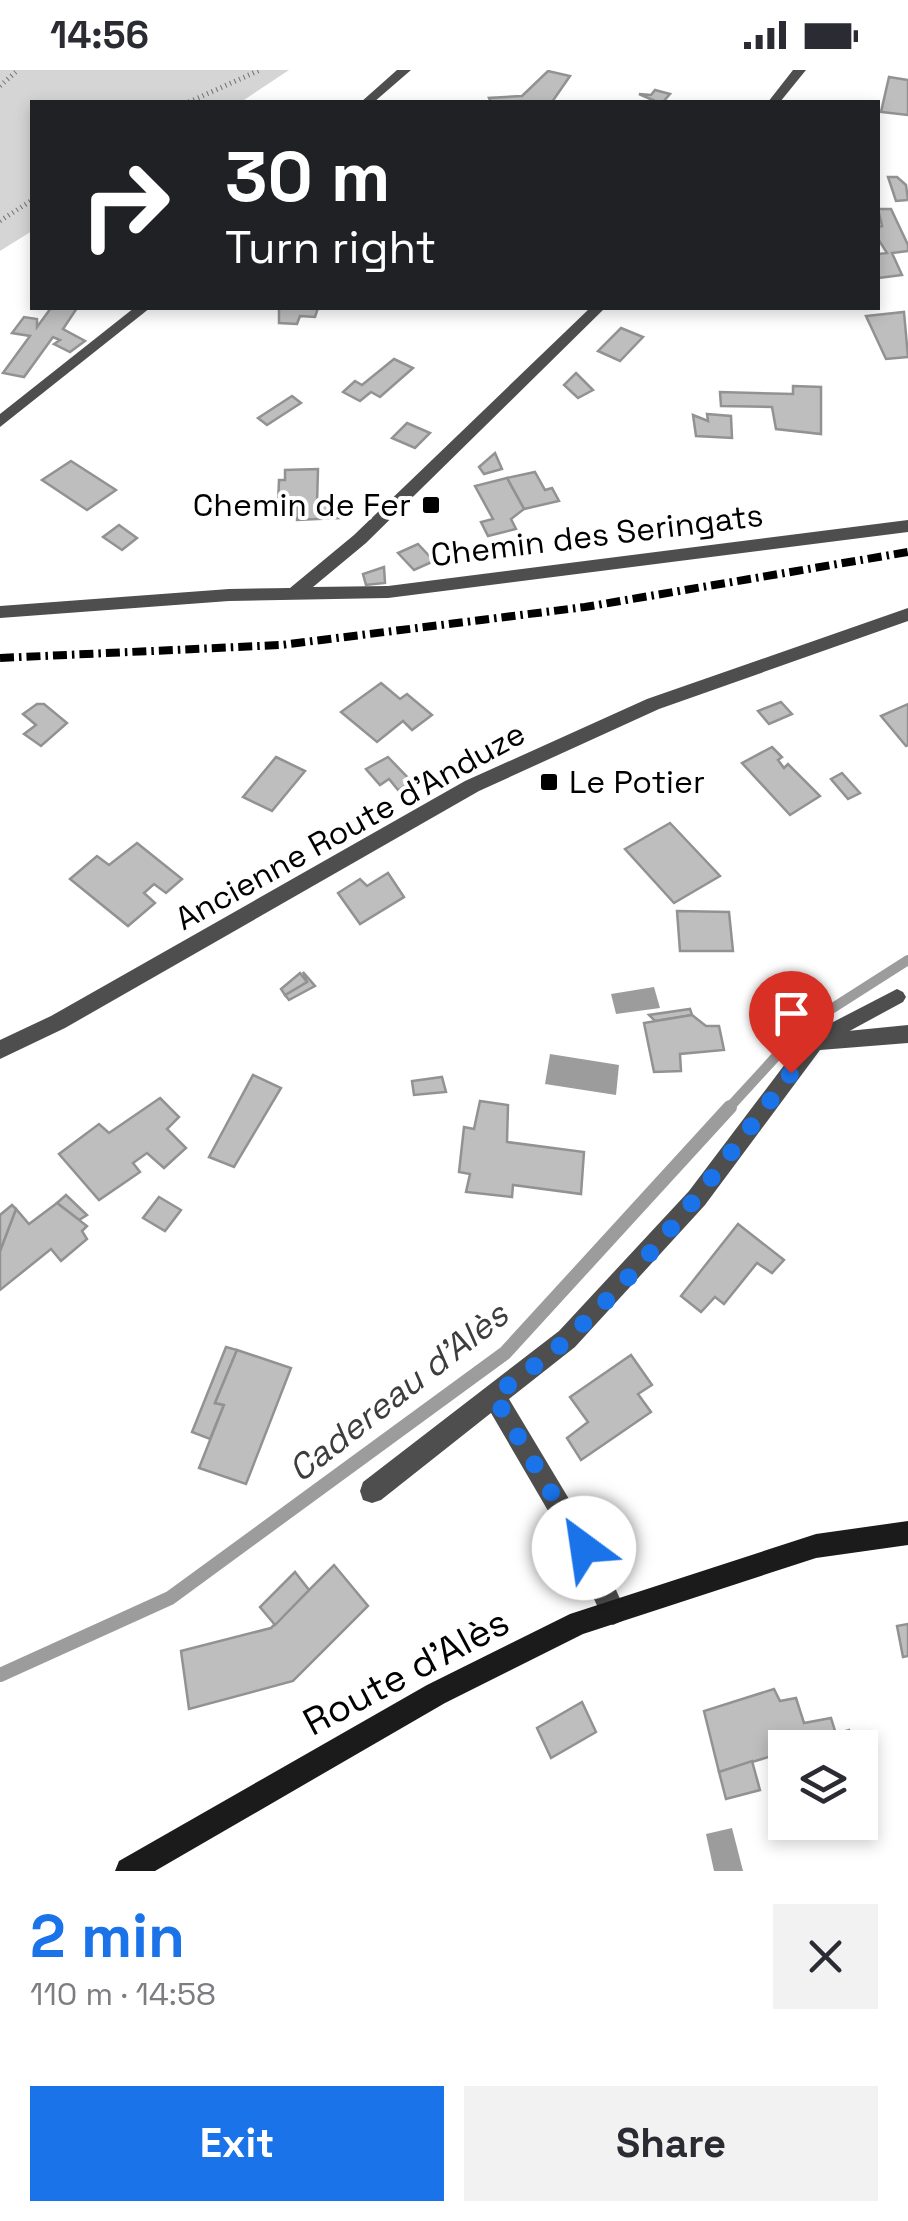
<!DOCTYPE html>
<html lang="en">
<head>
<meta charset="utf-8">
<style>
	body { margin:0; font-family:"Space Grotesk",sans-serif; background:#f2f2f3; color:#2b2b33; height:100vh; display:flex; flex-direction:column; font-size:38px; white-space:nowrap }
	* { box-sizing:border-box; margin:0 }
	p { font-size:32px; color:#7c7c81 }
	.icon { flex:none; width:55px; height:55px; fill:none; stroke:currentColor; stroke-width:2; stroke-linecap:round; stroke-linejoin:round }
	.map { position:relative; height:1801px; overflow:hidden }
	.side { display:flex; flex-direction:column; background:#fff; flex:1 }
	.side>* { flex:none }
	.guide { position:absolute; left:30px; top:30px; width:850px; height:210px; border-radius:0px; box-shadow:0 5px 15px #0003; background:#202124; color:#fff; overflow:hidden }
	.buttons { position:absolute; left:768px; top:1660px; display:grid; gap:20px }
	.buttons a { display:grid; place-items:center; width:110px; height:110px; border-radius:0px; background:#fff; box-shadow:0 5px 15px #0003; font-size:50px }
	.pin { position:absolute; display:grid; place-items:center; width:85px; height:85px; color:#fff; margin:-102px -42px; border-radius:50% 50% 50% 0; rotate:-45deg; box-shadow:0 0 10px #0007 }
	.pin .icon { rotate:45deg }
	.me { position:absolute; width:110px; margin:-55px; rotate:329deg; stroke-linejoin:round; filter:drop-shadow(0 0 8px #0008) }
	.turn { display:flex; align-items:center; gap:35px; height:210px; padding:0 30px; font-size:45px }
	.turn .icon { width:130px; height:130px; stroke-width:2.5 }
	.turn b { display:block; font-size:70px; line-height:85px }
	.round { display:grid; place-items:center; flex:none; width:105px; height:105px; border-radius:0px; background:#f2f2f3 }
	.headline { display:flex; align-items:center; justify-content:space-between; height:170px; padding:0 30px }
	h1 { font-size:60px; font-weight:700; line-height:75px; color:#1a73e8 }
	.primary-button { display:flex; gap:20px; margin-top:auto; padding:20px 30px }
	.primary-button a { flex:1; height:115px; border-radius:0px; background:#1a73e8; color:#fff; font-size:40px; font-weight:700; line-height:115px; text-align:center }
	.primary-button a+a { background:#f2f2f3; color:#2b2b33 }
	.status { display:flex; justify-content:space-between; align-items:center; height:70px; padding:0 50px; background:#fff; direction:ltr }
	.status svg { height:28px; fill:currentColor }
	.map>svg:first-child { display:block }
	.green { fill:#d5d5d5 }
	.water { fill:#9c9c9c }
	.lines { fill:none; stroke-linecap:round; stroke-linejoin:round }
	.stream-far1 { stroke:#9c9c9c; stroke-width:10 }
	.stream { stroke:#9c9c9c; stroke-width:14 }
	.building { fill:#bebebe; stroke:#929292; stroke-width:2.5 }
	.path { stroke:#707070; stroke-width:5; stroke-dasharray:1 4; stroke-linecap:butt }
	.lane { fill:#4e4e4e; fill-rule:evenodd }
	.street { fill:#4e4e4e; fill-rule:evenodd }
	.secondary { fill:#1b1b1b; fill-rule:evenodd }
	.rail { stroke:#000; stroke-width:8; stroke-dasharray:14 5 2.5 5; stroke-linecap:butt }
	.route { stroke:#1a73e8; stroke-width:18; stroke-dasharray:0 32.4 }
	.poi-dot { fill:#000; stroke:#fff; stroke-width:4 }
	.labels { text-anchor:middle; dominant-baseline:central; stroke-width:8; stroke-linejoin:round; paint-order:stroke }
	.poi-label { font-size:32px; fill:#000; stroke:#fff; text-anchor:end }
	.street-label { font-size:32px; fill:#000; stroke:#fff }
	.water-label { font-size:35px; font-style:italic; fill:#3d3d3d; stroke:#fff }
	.near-street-label { font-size:38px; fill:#000; stroke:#fff }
</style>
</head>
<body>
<div class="status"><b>14:56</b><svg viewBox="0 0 49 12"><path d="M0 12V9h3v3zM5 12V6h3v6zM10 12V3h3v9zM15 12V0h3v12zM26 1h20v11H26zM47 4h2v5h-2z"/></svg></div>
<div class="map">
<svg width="908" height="1801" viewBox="0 0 908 1801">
	<rect width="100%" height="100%" fill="#fff"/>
	<!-- green -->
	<path class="green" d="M0,0H289L241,32H32V161L0,181Z"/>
	<!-- water -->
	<g class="water">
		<path d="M654,917L660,938L616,944L611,924Z"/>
		<path d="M550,984L619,995L616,1025L545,1014Z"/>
		<path d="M732,1758L743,1801H714L706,1764Z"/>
	</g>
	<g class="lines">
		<!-- stream-far1 -->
		<path class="stream-far1" d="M727,1040L803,957L908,890"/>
		<!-- stream -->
		<path class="stream" d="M0,1605L170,1528L505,1283L730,1037"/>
	</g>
	<!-- building -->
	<g class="building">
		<path d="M548,1L570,6L552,32H491L489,28L522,26Z"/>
		<path d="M889,7L908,10V45L881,42Z"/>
		<path d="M655,20L670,24L663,32H657L639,24L651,25Z"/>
		<path d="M888,107H897L906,115L908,130L896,131Z"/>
		<path d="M878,139H891L908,175V181L892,183L902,205L878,208V184L887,183L878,169V157L882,156Z"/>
		<path d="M51,238H77L63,259L85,271L70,282L54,274L60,270L53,267L24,307L3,303L30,266L12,263L24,247L37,249V257Z"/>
		<path d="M279,238H318L315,247L300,246L297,254L279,253Z"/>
		<path d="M904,242L908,287L886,289L866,246Z"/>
		<path d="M621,258L643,267L620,291L598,281Z"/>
		<path d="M394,289L413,298L380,327L371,322L360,331L343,322L355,311L362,315Z"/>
		<path d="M576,303L593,320L578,328L564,315Z"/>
		<path d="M793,316L821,317V364L776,359L772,337L721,336L720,322L793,324Z"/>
		<path d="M292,326L301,333L267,355L258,348Z"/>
		<path d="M707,344L731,346L732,368L696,366L693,345L708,351Z"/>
		<path d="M407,353L430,363L415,378L392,368Z"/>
		<path d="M495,383L502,399L484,404L479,397Z"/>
		<path d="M71,391L116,420L87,440L42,410Z"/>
		<path d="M318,399L317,434L339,433V448L297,450V434L278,435L279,410H285V400Z"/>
		<path d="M535,402L545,420L552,418L559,431L524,439L507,408Z"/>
		<path d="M507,408L524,439L511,449L516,459L488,466L481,452L493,449L475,416Z"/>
		<path d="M119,455L137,468L122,480L103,467Z"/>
		<path d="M418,474L434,491L414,500L398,483Z"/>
		<path d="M384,497L385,513L366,515L363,504Z"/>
		<path d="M381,613L400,629L407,624L432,645L412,660L403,651L377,672L341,642Z"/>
		<path d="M781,632L792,644L769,654L758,641Z"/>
		<path d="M37,634H44L67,653L41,676L24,664L36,655L23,644Z"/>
		<path d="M908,634V675L906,676L881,646Z"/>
		<path d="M772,677L782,687L778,690L784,698L788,694L820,726L790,745L742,693Z"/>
		<path d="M276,687L305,701L272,741L243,727Z"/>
		<path d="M388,687L412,712L398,720L389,709L380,715L366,699Z"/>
		<path d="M842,703L860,723L848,729L831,709Z"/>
		<path d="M670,753L720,806L674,833L625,779Z"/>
		<path d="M137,773L182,809L166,823L154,814L144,823L155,833L128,856L70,809L97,786L109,795Z"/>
		<path d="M388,803L404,827L360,854L338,823L360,809L367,816Z"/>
		<path d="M677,841L729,842L733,881H680Z"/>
		<path d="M303,902L315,916L289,930L285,925L307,912Z"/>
		<path d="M300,903L307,912L285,925L281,919Z"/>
		<path d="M690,939L692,945L655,951L649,945Z"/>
		<path d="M692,945L706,956H719L724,980L680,984L681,1001L654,1002L644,953Z"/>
		<path d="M253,1005L281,1018L234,1097L209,1087Z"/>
		<path d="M442,1007L446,1022L414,1025L412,1011Z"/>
		<path d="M160,1028L179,1047L167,1059L186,1078L164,1098L147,1083L133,1093L140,1102L99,1130L59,1084L99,1054L109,1063Z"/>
		<path d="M480,1031L508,1035L507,1072L584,1082L581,1124L513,1115L512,1127L466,1122L470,1104L459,1102L464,1057L474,1059Z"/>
		<path d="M66,1125L87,1145L79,1150L57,1133Z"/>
		<path d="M159,1127L181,1140L165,1161L143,1148Z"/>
		<path d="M57,1133L87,1156L82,1161L87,1169L61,1191L51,1179L0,1220V1181L16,1139L29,1154Z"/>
		<path d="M12,1135L16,1139L0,1181V1145Z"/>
		<path d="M738,1154L784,1190L772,1203L757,1193L724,1234L715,1227L701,1242L681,1226Z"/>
		<path d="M226,1277L237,1280L215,1333L224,1335L210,1369L192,1362Z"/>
		<path d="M237,1280L291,1298L246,1414L199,1398L224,1335L215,1333Z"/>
		<path d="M631,1285L652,1315L638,1324L651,1342L581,1390L567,1368L588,1352L570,1327Z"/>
		<path d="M334,1495L368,1536L293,1611L189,1639L181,1581L271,1558Z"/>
		<path d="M295,1502L309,1520L275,1555L260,1537Z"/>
		<path d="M908,1554V1586L903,1587L897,1556Z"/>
		<path d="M774,1619L780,1631L796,1628L804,1653L831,1648L836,1664L849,1660L855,1678H819L817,1673L785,1678V1682L719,1702L704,1641Z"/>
		<path d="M582,1632L596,1662L551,1688L537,1658Z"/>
		<path d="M752,1691L760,1720L726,1729L719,1702Z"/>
	</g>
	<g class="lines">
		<!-- path -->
		<g class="path">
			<path d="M0,16L18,0"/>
			<path d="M189,32L260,0"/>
			<path d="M0,151L32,130"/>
		</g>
		<!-- lane -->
		<path class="lane" d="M897,919L903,922L906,927L903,932L820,977L814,979L808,977L805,971L808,965Z"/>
		<!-- street -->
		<g class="street">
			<path d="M397,0H411L374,32H361Z"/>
			<path d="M793,0H806L780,32H768Z"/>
			<path d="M134,238H150L0,357V344Z"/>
			<path d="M590,238H605L366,473L313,517L388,516L908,450V462L388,528L229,531L0,548V536L229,519L290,518L354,465Z"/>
			<path d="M908,538V551L659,639L479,721L65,958L0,989V970L51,946L465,711L647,629Z"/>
			<path d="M908,955V973L820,980L705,1135L575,1277L509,1329L593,1469L626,1542L622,1551L613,1555L604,1551L575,1487L491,1343L381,1430L372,1433L363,1430L360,1421L363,1412L559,1261L689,1121L807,965Z"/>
		</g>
		<!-- secondary -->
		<path class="secondary" d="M908,1451V1475L816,1488L583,1564L445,1633L155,1801H115L119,1791L427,1615L570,1544L816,1464Z"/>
		<!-- rail -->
		<path class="rail" d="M0,588L281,575L585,537L908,482"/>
	</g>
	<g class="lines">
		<!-- route -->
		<path class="route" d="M584,1478L494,1326C518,1307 545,1290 567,1269C652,1191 722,1095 791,1003"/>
	</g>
	<!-- markers -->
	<g class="poi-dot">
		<rect x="421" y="425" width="20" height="20" rx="5"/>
		<rect x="539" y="702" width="20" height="20" rx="5"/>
	</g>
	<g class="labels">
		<!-- poi labels -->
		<g class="poi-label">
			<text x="411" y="435">Chemin de Fer</text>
			<text x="569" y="712" text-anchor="start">Le Potier</text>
		</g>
		<!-- street labels -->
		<g class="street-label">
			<text transform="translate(597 465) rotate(-7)">Chemin des Seringats</text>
			<text transform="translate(350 756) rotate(-29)">Ancienne Route d'Anduze</text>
		</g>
		<!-- water labels -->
		<g class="water-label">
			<text transform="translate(398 1322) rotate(-38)">Cadereau d'Alès</text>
		</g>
		<!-- near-street labels -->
		<g class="near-street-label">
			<text transform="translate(406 1602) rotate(-28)">Route d'Alès</text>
		</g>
	</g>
</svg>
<div class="buttons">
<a><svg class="icon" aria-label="layers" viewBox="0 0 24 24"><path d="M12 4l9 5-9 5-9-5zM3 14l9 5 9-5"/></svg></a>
</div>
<div class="pin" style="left:791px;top:1003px;background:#d93025"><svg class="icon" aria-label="arrive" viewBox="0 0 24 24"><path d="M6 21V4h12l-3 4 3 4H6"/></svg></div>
<svg class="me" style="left:584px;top:1478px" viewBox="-20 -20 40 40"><circle r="19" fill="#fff"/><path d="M0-13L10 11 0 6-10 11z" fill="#1a73e8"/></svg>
<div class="guide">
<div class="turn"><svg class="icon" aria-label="right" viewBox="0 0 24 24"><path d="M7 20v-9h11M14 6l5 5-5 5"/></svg><div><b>30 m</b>Turn right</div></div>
</div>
</div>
<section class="side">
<div class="headline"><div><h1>2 min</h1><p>110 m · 14:58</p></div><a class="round"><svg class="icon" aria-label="close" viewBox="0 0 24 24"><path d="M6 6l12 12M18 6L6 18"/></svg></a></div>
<div class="primary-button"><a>Exit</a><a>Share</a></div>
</section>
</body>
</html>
